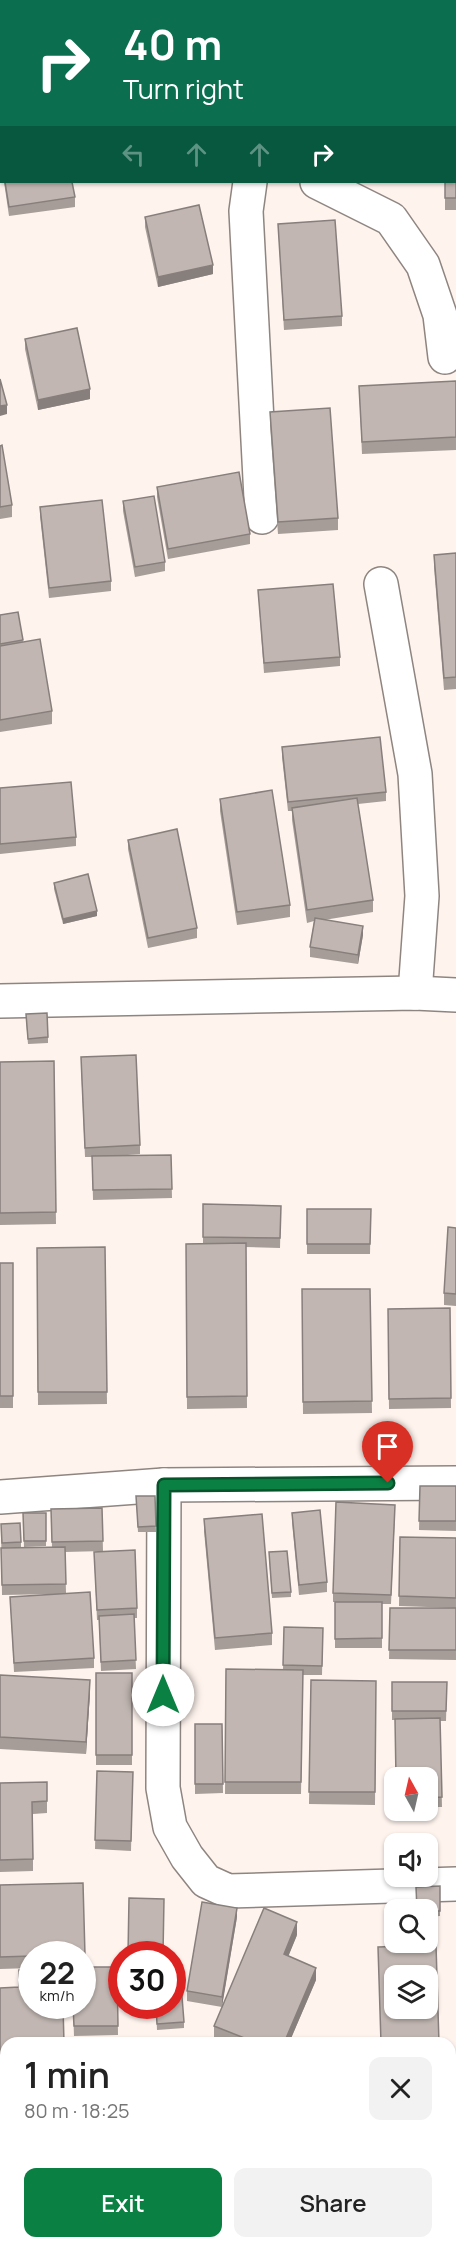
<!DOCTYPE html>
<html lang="en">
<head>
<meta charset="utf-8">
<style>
	body { margin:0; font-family:Manrope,sans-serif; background:#f2f2f2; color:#222; height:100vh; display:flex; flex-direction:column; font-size:22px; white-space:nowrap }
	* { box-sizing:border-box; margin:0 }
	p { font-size:20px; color:#767676 }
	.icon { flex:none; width:33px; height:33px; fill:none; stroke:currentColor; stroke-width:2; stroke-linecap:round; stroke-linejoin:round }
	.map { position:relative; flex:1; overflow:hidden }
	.drawer { position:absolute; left:0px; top:2037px; width:456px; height:212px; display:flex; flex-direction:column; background:#fff; border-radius:18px 18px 0 0; box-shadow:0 2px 4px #0004 }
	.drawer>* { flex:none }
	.guide { position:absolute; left:0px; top:0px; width:456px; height:183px; box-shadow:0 2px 4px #0004; background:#0b6e4f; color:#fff; overflow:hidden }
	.needle { width:39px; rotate:352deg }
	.controls { position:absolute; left:384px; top:1767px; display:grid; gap:12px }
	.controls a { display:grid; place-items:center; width:54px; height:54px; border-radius:12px; background:#fff; box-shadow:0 2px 4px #0004; font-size:30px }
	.speed { position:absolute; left:18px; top:1941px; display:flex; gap:12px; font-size:30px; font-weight:700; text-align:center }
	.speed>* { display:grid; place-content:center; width:78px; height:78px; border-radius:50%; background:#fff; box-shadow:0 2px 4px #0004; line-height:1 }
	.speed small { font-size:15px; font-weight:400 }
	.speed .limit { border:9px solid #d22; background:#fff; color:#111 }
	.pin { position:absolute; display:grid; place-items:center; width:51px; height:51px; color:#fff; margin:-62px -26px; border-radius:50% 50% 50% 0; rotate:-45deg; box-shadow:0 0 6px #0007 }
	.pin .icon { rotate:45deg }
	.me { position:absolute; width:66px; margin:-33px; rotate:0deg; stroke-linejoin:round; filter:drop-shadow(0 0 4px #0008) }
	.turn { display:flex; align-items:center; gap:21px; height:126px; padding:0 24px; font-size:27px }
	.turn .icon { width:78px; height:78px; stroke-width:2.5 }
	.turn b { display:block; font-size:42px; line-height:51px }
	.lanes { display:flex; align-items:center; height:57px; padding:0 24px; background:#0003; justify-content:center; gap:30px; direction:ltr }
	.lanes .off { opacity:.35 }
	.round { display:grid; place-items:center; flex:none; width:63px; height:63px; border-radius:12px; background:#f2f2f2 }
	.summary { display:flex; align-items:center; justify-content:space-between; height:102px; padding:0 24px }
	h1 { font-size:36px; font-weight:600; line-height:45px }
	.primary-button { display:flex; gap:12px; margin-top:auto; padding:12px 24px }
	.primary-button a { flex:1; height:69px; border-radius:12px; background:#0b8043; color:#fff; font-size:24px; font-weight:600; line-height:69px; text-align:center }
	.primary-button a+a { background:#f2f2f2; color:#222 }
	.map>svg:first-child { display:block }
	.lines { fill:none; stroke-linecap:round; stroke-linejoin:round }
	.minor-casing { stroke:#8f8580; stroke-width:36 }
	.minor { stroke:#fff; stroke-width:33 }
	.wall { fill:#a69d98 }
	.shaded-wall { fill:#877f7c }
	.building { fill:#c1b6b1; stroke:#877f7c; stroke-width:1.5; fill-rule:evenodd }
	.route-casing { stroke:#07532c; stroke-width:15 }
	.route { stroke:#0b8043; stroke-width:10 }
</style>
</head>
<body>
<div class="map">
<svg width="456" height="2248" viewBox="0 0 456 2248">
	<rect width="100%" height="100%" fill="#fef3ed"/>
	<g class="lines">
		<!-- minor casing -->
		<g class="minor-casing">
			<g id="minor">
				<path d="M55,0V2"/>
				<path d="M0,56H2"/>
				<path d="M250,182L246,211L262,517"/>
				<path d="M317,182L391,219L423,265L440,315L445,357"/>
				<path d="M381,584L415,774L422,896L415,993"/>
				<path d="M0,1001L415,993L456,995"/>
				<path d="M164,1485L163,1788L170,1827L187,1857L206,1881L228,1891L456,1884"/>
				<path d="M0,1497L164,1485L456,1483"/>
			</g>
		</g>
		<!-- minor -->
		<use href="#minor" class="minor"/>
	</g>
	<!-- wall -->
	<g class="wall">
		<rect x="296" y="0" width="53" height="2"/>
		<path d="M380,0H456V6H454V2H380Z"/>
		<path d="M456,60V210H445V182Z"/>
		<path d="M4,182H72L75,197V207L9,216Z"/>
		<path d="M145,217L213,274L158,287L145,227Z"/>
		<path d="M278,224L342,316V326L284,330Z"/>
		<path d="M25,339L90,399L38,410L25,349Z"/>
		<path d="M456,381V450L362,454L359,386Z"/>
		<path d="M270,412L338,518V530L278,534L270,425Z"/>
		<path d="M0,446L12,505V517L0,519Z"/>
		<path d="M157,487L250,534V544L168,559L157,497Z"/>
		<path d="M123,501L165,562V571L135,577L123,511Z"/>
		<path d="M40,507L111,581V591L49,598L40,516Z"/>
		<path d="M456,553V689L444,690L434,567V555Z"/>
		<path d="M258,590L340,657V666L264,673Z"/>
		<path d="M18,612L23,642L52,711V724L0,732V615Z"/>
		<path d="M282,747L386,792V801L358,804L373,900V912L324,920L363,935L358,964L310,957V947L314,921L307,923L292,820V811H288L282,757Z"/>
		<path d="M0,788L76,837V846L0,854Z"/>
		<path d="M220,799L290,905V917L237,925L220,811Z"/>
		<path d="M128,840L197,928V938L148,948L128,849Z"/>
		<path d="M54,883L97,916L63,924L54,889Z"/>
		<path d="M26,1019L48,1037V1043L28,1044Z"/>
		<path d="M54,1061L56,1224L0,1225V1062Z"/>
		<path d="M81,1066L140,1145V1154L115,1156L171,1155L172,1198L93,1200L92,1157H85Z"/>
		<path d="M203,1204L281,1206L280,1248L246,1247L247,1408L187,1409L186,1244L203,1243Z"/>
		<path d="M307,1209H371L370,1254H307Z"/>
		<path d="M456,1228V1306L444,1305V1293Z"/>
		<path d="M105,1247L107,1404L38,1405L37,1248Z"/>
		<rect x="0" y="1263" width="13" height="145"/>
		<path d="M302,1289H370L372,1413L303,1414Z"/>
		<path d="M450,1308L451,1408L389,1409L388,1309Z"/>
		<path d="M420,1486H456V1531L419,1530Z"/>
		<path d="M136,1496H155L156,1532H138Z"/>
		<path d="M102,1508L103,1551L65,1552L66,1593L94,1658V1668L14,1672L10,1597L59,1594L2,1595L1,1524L21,1542V1547L2,1548L52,1547L51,1509Z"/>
		<path d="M23,1513H46V1546L24,1547Z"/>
		<path d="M292,1513L327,1582V1592L299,1595L292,1522Z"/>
		<path d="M395,1514L391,1604H382V1648H335V1602H337H333V1593Z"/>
		<path d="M204,1519L272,1633V1645L215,1650L204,1531Z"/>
		<path d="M400,1537L456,1538V1608L399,1606Z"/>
		<path d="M94,1552L137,1608V1618H134L136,1669L101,1671L99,1620H97Z"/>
		<path d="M269,1558L291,1592V1597L272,1598Z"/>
		<path d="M390,1608H456V1660L389,1659Z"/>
		<path d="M284,1627L323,1628L322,1675H303L301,1794H225L226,1669L283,1670Z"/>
		<rect x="96" y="1673" width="36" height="92"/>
		<path d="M0,1675L90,1692L86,1754L0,1749Z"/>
		<path d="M311,1680L376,1681L375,1805L309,1804Z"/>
		<path d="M392,1682H447L446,1721H440L442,1807H428V1778L395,1720H392Z"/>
		<path d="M195,1724H222L223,1793L195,1794Z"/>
		<path d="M97,1771L133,1772L131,1851L95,1849Z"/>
		<path d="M47,1782V1813L33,1814V1871L0,1872V1783Z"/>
		<path d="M83,1883L85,1967H82V1954H32V1968L0,1969V1885Z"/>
		<path d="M440,1886V1916L428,1917V1910Z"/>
		<path d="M237,1917L222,2005L297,1935L288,1956L316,1980L289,2043H226L214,2038V2026L222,2007L187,2001V1991Z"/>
		<path d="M117,1967L118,2035L74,2036L73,2006Z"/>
		<path d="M19,1987L6,2043V2063H0V1988Z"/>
		<rect x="124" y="2006" width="27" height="1"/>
		<path d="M156,2006L184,2022V2028L157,2030Z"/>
		<path d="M6,2073V2213L0,2214V2074Z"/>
		<path d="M456,2075V2201H450V2076Z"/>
		<path d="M79,2242H117V2248H80Z"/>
		<path d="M127,2242H192V2247L128,2248Z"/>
		<path d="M237,2242H298L249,2248H237Z"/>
		<path d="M313,2242H373V2243L325,2248H313Z"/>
	</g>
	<!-- shaded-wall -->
	<g class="shaded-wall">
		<path d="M213,265V274L158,287V277Z"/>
		<path d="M90,389V399L38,410V400Z"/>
		<path d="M7,405V414L0,416V406Z"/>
		<path d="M97,911V916L63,924V919Z"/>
		<path d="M363,926V935L358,964V955Z"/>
		<path d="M90,1680V1692L86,1754V1742Z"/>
		<path d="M237,1908V1917L222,2007V1997Z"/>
		<path d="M297,1922V1935L284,1967V1954Z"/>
		<path d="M316,1968V1980L289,2043H284Z"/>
	</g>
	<!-- building -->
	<g class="building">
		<path d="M329,0H348V2Z"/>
		<path d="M454,60H456V198H445V182H454Z"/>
		<path d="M0,95H2L1,144L0,135Z"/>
		<path d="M5,182H72L75,197L9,207Z"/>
		<path d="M199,205L213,265L158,277L145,217Z"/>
		<path d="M335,220L342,316L284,320L278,224Z"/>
		<path d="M77,328L90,389L38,400L25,339Z"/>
		<path d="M0,379L7,405L0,406Z"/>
		<path d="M456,381V437L362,442L359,386Z"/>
		<path d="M330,408L338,518L278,522L270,412Z"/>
		<path d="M2,445L12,505L0,507V446Z"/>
		<path d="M239,472L250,534L168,549L157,487Z"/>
		<path d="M154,496L165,562L135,567L123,501Z"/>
		<path d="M102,500L111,581L49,588L40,507Z"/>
		<path d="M456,553V677L444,678L434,555Z"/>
		<path d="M333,584L340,657L264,663L258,590Z"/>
		<path d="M18,612L23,640L0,644V615Z"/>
		<path d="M40,639L52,711L0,720V646Z"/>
		<path d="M380,737L386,792L288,802L282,747Z"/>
		<path d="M71,782L76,837L0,844V788Z"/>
		<path d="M272,790L290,905L237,912L220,799Z"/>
		<path d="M357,798L373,900L307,910L292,808Z"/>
		<path d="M177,829L197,928L148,938L128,840Z"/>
		<path d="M88,874L97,911L63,919L54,883Z"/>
		<path d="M315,918L363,926L358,955L310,947Z"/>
		<path d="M47,1013L48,1037L28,1039L26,1014Z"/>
		<path d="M136,1055L140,1145L85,1148L81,1057Z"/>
		<path d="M54,1061L56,1212L0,1213V1062Z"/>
		<path d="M171,1155L172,1189L93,1190L92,1156Z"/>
		<path d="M203,1204L281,1206L280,1238L203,1237Z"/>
		<path d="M307,1209H371L370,1244H307Z"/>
		<path d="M448,1227L456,1228V1294L444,1293Z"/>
		<path d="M246,1243L247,1396L187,1397L186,1244Z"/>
		<path d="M105,1247L107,1392H38L37,1248Z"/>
		<rect x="0" y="1263" width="13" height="133"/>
		<path d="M302,1289H370L372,1401L303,1402Z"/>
		<path d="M450,1308L451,1398L389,1399L388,1309Z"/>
		<path d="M420,1486H456V1521H419Z"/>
		<path d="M136,1496H155L156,1526L138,1527Z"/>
		<path d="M336,1502L395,1505L391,1595L333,1593Z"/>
		<path d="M102,1508L103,1541L52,1542L51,1509Z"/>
		<path d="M320,1510L327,1582L299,1585L292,1513Z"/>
		<path d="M23,1513H46V1541H24Z"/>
		<path d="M262,1514L272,1633L215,1638L204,1519Z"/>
		<path d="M20,1523L21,1542L2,1543L1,1524Z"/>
		<path d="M400,1537L456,1538V1598L399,1596Z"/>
		<path d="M65,1547L66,1584L2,1585L1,1548Z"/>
		<path d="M135,1550L137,1608L97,1610L94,1552Z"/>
		<path d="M287,1551L291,1592L272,1593L269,1552Z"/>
		<path d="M90,1592L94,1658L14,1663L10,1597Z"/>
		<path d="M335,1602H382V1638L335,1639Z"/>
		<path d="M390,1608H456V1650H389Z"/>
		<path d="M134,1614L136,1660L101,1662L99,1616Z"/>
		<path d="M284,1627L323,1628L322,1666L283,1665Z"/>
		<path d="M226,1669L303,1670L301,1782H225Z"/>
		<rect x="96" y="1673" width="36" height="82"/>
		<path d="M0,1675L90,1680L86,1742L0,1737Z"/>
		<path d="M311,1680L376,1681L375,1792H309Z"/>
		<path d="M392,1682H447L446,1711H392Z"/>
		<path d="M440,1718L442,1797L428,1798V1778H396L395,1719Z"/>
		<path d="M195,1724H222L223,1784H195Z"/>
		<path d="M97,1771L133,1772L131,1841L95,1840Z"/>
		<path d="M47,1782V1801L32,1802L33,1859L0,1860V1783Z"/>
		<path d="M83,1883L85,1955L32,1954V1956L0,1957V1885Z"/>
		<path d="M440,1886V1911H428V1910H417L416,1887Z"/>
		<path d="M129,1898L164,1899L163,1954H128Z"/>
		<path d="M202,1902L237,1908L222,1997L187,1991Z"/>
		<path d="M264,1908L297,1922L284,1954L316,1968L284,2043H257L214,2026Z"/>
		<path d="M428,1928H430L431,1946H403V1942H428Z"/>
		<path d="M436,1945L439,2043H381L378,1947ZM394,1976H428V2008H394Z"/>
		<path d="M82,1967H117L118,2026H74L73,2006H82Z"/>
		<path d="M19,1970H32V2006H63L64,2043H6V2051H0V1988L19,1987Z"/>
		<path d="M172,1984H181L184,2022L157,2024L156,2006H172Z"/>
		<rect x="84" y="2038" width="34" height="5"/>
		<path d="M6,2073V2201L0,2202V2074Z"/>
		<path d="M456,2075V2189H450V2076Z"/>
		<path d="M0,2235H6V2242H9V2248H0Z"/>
		<rect x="28" y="2242" width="48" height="6"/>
	</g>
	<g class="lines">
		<!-- route casing -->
		<g class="route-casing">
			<path id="route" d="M163,1695L164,1485L388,1483"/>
		</g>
		<!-- route -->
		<use href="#route" class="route"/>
	</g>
</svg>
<div class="controls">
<a><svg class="needle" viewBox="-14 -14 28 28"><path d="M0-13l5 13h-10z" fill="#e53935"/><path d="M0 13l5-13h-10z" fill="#767676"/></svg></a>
<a><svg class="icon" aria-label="sound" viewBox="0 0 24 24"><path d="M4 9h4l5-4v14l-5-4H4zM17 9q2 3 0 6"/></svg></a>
<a><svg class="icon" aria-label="search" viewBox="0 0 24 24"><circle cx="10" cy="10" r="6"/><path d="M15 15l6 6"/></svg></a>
<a><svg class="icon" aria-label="layers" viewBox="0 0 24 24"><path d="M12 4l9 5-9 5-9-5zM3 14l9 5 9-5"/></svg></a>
</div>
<div class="speed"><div>22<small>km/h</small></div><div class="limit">30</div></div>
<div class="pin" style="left:388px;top:1483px;background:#d93025"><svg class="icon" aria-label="arrive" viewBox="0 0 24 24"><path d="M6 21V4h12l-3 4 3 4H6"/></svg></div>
<svg class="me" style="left:163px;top:1695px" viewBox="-20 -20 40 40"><circle r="19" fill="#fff"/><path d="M0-13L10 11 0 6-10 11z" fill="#0b8043"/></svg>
<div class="guide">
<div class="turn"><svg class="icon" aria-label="right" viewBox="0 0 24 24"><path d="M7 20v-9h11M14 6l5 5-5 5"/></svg><div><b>40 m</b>Turn right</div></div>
<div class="lanes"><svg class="icon off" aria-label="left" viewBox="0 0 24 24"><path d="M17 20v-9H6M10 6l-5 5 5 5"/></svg><svg class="icon off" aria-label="ahead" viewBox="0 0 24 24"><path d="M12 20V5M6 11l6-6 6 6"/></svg><svg class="icon off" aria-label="ahead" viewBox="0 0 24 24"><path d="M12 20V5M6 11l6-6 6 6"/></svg><svg class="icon" aria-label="right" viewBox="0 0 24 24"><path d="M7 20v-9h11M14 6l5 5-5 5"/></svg></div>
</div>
<section class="drawer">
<div class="summary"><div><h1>1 min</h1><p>80 m · 18:25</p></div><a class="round"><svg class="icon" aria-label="close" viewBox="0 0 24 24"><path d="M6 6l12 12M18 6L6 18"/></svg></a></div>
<div class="primary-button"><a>Exit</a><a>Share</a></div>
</section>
</div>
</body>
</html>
